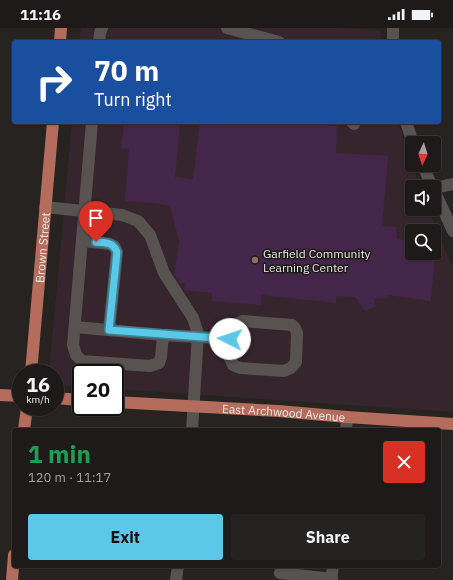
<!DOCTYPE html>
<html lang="en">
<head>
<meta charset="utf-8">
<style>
	body { margin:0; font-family:"IBM Plex Sans",sans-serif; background:#252322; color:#f1f3f6; height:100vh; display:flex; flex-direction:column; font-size:15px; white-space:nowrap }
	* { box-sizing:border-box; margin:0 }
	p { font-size:13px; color:#a0a1a2 }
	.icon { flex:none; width:22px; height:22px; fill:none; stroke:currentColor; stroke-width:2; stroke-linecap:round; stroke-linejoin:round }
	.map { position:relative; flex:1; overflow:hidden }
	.sheet { position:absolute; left:12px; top:400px; width:429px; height:140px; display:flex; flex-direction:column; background:#1d1a19; border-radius:4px; box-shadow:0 1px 3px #0004,0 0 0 1px #3b3838 }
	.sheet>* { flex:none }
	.hud { position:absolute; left:12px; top:12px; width:429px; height:84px; border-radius:4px; box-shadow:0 1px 3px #0004,0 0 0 1px #3b3838; background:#1a4fa0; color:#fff; overflow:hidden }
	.needle { width:26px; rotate:184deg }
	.buttons { position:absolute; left:405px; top:108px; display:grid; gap:8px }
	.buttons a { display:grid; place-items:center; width:36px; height:36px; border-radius:4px; background:#1d1a19; box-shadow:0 1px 3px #0004,0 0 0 1px #3b3838; font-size:20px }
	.speed { position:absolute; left:12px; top:336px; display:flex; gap:8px; font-size:20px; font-weight:700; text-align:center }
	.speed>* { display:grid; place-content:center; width:52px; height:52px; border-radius:50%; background:#1d1a19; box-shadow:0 1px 3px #0004,0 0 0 1px #3b3838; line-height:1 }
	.speed small { font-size:10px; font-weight:400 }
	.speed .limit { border:2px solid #111; border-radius:6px; background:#fff; color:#111 }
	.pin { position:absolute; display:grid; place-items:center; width:34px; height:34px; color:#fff; margin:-41px -17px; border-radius:50% 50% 50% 0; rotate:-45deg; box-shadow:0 0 4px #0007 }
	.pin .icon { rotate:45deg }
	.me { position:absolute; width:44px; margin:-22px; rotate:274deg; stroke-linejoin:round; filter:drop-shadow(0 0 3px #0008) }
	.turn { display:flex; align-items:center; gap:14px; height:84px; padding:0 16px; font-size:18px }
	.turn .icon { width:52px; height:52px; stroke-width:2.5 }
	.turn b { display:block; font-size:28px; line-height:34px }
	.round { display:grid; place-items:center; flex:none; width:42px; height:42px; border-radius:4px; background:#252322 }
	.headline { display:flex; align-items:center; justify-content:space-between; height:68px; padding:0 16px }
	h1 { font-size:24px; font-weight:700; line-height:30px; color:#1e9e55 }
	.button { display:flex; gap:8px; margin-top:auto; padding:8px 16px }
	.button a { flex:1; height:46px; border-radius:4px; background:#5bc8e7; color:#111; font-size:16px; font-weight:700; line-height:46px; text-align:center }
	.button a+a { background:#252322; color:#f1f3f6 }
	.status { display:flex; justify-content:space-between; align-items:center; height:28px; padding:0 20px; background:#1d1a19; direction:ltr }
	.status svg { height:11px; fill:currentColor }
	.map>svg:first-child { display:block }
	.education { fill:#37252e; fill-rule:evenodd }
	.building { fill:#45264b }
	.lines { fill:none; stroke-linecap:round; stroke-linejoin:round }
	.minor { stroke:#585351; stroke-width:12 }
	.major { stroke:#b46d5c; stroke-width:12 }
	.route-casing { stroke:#3b8296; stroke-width:10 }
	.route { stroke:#5bc8e7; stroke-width:7 }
	.education-dot { fill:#8d6e63; stroke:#1d1a18; stroke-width:1.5 }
	.labels { text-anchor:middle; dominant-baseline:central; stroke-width:3; stroke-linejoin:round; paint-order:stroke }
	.street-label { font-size:12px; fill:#eae8e7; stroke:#1d1a18 }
	.poi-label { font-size:12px; fill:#eae8e7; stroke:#1d1a18; text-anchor:start }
</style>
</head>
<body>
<div class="status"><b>11:16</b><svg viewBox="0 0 49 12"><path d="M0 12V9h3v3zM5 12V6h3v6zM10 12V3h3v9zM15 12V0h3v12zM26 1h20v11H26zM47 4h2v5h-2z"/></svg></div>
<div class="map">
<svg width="453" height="552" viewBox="0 0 453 552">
	<rect width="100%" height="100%" fill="#272321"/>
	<!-- education -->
	<g class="education">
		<path d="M81,0H342L380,2L381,14H79Z"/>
		<path d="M72,94H398L420,159H412V181H428L453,240V384L115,361V345H81V359L55,357V345H49ZM412,203H434V225H412Z"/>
	</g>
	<!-- building -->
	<path class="building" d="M124,94H180L175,149L193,151L200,94H293L337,98L336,125L388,128L382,198L396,199L397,211L412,213V225H435L431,273L388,267L387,271L373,270L376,278L365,283L355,269L336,268V275L262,267L261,277L212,273V265L184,262L185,255H179L178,250L174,247L179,213L170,178L153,175L125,173L129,121L121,120Z"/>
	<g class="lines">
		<!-- minor -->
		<g class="minor">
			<path d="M227,0L279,14"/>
			<path d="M393,0V14"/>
			<path d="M99,14L100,5L102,0"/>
			<path d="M92,94L73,317L76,327L82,333L150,338L159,335L161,329L163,307L231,311L230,330L233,337L240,340L284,343L291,340L296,334L297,305L295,300L292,297L242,293C234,297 233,302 231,311"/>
			<path d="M352,94L354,96"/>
			<path d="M406,94L413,115"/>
			<path d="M423,137L432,159"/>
			<path d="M434,160L453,156"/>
			<path d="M434,162L453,203"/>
			<path d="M45,179L122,187L138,193L150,207L164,245L193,290L198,306L192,402"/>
			<path d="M83,213L110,216L114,218L117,224L109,302"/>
			<path d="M75,299L163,307"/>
			<path d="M346,402L347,389"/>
			<path d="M280,545L332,551"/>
			<path d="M176,552L178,538"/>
			<path d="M331,552L333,538"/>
		</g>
		<!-- major -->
		<g class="major">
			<path d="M60,14L61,0"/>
			<path id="s1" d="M31,345L53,94"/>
			<path d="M0,367L21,368"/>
			<path d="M55,370L81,372"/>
			<path id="s2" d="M115,374L278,383L347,389L453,396"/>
			<path d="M24,402L27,379"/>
			<path d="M12,552L14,527"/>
		</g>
	</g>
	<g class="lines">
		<!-- route casing -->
		<g class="route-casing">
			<path id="route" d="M96,214C106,215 113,214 117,224L109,302L230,311"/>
		</g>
		<!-- route -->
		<use href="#route" class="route"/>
	</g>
	<!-- markers -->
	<circle class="education-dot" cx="255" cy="232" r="4"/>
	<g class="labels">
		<!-- street labels -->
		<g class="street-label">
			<text stroke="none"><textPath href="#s1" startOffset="126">Brown Street</textPath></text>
			<text stroke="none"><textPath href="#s2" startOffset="169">East Archwood Avenue</textPath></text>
		</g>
		<!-- poi labels -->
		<g class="poi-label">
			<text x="263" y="225">Garfield Community<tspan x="263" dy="14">Learning Center</tspan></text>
		</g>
	</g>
</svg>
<div class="buttons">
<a><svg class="needle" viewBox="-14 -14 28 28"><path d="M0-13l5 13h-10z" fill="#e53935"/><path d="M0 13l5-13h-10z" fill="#a0a1a2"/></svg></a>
<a><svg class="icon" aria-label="sound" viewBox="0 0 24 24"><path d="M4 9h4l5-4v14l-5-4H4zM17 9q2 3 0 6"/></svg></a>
<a><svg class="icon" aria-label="search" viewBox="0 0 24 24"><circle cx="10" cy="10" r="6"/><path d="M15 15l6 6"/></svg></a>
</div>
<div class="speed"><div>16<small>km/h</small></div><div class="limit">20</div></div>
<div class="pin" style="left:96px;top:214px;background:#d93025"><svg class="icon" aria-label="arrive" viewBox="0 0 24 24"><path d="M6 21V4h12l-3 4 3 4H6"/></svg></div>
<svg class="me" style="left:230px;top:311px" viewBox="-20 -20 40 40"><circle r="19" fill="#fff"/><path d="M0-13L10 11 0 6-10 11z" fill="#5bc8e7"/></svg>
<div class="hud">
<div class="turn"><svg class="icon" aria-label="right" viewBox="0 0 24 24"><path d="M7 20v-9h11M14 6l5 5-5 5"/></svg><div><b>70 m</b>Turn right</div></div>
</div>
<section class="sheet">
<div class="headline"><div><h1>1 min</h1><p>120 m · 11:17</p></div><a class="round" style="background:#d93025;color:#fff"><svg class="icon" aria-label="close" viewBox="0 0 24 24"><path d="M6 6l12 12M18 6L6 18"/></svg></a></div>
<div class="button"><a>Exit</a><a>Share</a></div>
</section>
</div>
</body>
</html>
